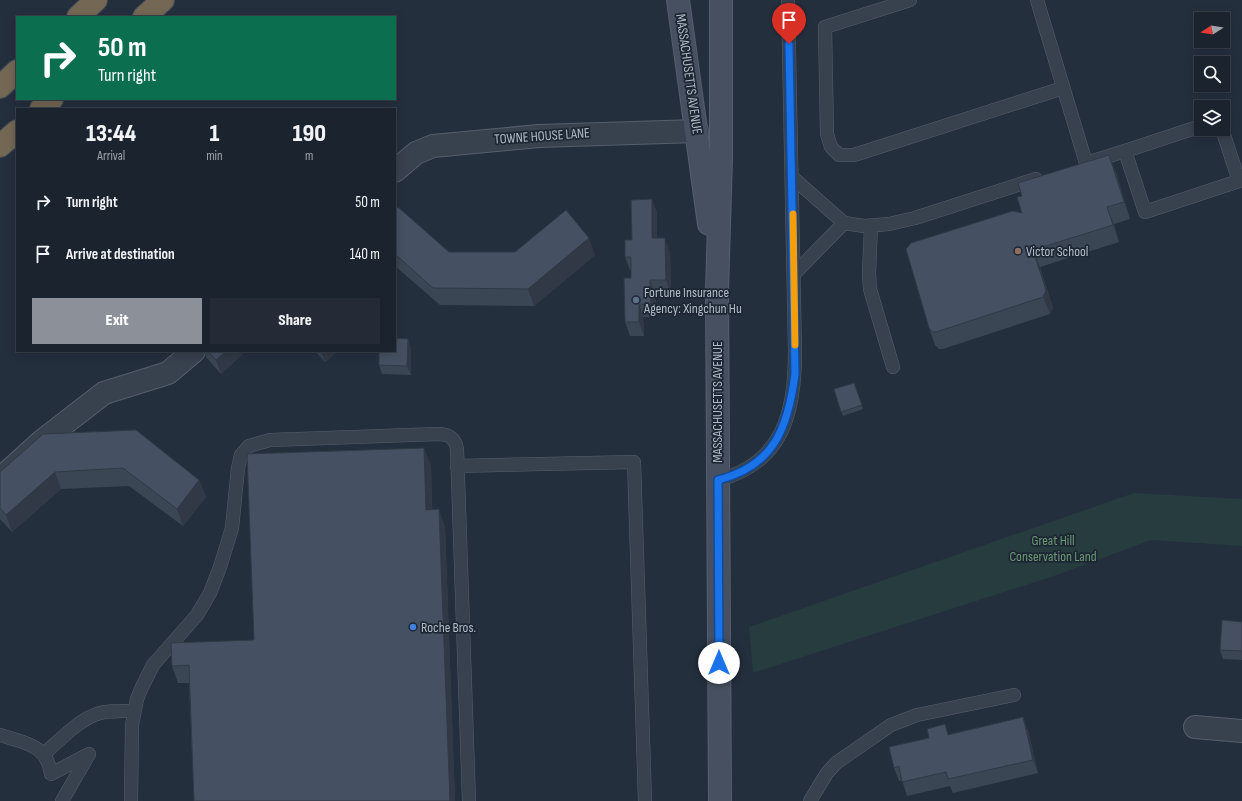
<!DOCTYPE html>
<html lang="en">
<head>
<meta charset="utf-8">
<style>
	body { margin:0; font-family:"Sofia Sans Condensed",sans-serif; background:#242b36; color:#f1f3f6; height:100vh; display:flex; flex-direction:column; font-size:15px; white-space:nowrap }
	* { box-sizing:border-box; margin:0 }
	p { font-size:13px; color:#a0a4aa }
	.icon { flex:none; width:22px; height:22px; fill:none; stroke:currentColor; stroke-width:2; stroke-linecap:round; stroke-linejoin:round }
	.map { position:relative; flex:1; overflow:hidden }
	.drawer { position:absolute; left:16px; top:108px; width:380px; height:244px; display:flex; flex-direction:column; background:#1b232e; border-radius:0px; box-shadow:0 2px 10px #0003,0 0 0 1px #39404a }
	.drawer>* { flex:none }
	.banner { position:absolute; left:16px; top:16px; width:380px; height:84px; border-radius:0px; box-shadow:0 2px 10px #0003,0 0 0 1px #39404a; background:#0b6e4f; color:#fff; overflow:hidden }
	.needle { width:26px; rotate:258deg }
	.controls { position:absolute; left:1194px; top:12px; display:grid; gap:8px }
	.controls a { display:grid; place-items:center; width:36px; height:36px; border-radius:0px; background:#1b232e; box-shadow:0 2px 10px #0003,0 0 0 1px #39404a; font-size:20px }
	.pin { position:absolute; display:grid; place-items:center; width:34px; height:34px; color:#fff; margin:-41px -17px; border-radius:50% 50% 50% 0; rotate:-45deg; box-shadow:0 0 4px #0007 }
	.pin .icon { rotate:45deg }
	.me { position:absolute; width:44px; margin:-22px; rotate:0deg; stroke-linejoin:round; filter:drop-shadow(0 0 3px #0008) }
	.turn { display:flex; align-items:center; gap:14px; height:84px; padding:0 16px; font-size:18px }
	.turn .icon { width:52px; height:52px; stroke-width:2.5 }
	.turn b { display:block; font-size:28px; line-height:34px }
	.eta { display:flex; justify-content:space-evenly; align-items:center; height:68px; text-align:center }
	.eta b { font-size:24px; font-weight:800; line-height:28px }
	.primary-button { display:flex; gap:8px; margin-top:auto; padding:8px 16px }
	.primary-button a { flex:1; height:46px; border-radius:0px; background:#8c9099; color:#fff; font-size:16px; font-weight:800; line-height:46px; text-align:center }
	.primary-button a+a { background:#242b36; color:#f1f3f6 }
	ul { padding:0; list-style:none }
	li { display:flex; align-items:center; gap:12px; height:52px; padding:0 16px }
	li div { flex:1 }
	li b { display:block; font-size:15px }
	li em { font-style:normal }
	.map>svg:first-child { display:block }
	.green { fill:#263c3f }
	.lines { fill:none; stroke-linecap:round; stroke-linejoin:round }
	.service-casing { stroke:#565f6c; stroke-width:14 }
	.minor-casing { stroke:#565f6c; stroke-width:24 }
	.secondary-casing { stroke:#565f6c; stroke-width:24 }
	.motorway-casing { stroke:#434c59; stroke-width:24 }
	.service { stroke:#38414e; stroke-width:13 }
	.minor { stroke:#38414e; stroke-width:22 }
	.secondary { stroke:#465061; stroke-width:22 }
	.motorway { stroke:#746855; stroke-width:22 }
	.wall { fill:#3b4654 }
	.shaded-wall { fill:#303945 }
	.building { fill:#455162; stroke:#303945 }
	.route-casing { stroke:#114b97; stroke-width:10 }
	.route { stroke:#1a73e8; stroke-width:7 }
	.slow { stroke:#f59e0b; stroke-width:7 }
	.education-dot { fill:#8d6e63; stroke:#1d2633; stroke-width:1.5 }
	.service-dot { fill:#5c6f8a; stroke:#1d2633; stroke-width:1.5 }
	.shop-dot { fill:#3f7fe0; stroke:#1d2633; stroke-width:1.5 }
	.labels { text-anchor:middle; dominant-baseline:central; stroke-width:3.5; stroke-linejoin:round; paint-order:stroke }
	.street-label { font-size:14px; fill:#b4bcc9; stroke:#1d2633 }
	.poi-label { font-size:14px; fill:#b4bcc9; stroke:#1d2633; text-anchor:start }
	.park-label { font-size:14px; fill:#6b9a76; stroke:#1d2633 }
</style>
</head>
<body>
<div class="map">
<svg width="1242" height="801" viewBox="0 0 1242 801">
	<rect width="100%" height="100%" fill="#242f3e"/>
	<!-- green -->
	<path class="green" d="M1134,493L1242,499V546L1151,540L1054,576L753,673L749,627Z"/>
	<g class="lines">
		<!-- service casing -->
		<g class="service-casing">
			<g id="service">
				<path d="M910,0L825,27L827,134L831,147L839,155H854L1063,88"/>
				<path d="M1037,0L1086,163"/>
				<path d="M1201,126L1125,151L1145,212L1239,181L1222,129"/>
				<path d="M1093,161L1125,151"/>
				<path d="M792,177L844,223L864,226L889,224L915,218L1036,179"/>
				<path d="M871,226L869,274L870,289L893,367"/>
				<path d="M794,274L844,223"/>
				<path d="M457,466L634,462L645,801"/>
				<path d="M718,480C783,463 795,413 795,352L788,0"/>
				<path d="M0,735C24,743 47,744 51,774L89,754L62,801"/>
				<path d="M44,754C60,740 79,719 100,713C111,710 123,711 134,711"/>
				<path d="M131,801L132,725L137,699L142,687L153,665L197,615L210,593L220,567L232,528L238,468L241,455L249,446L270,440L438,434C449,434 455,438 457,449L469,801"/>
				<path d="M810,801L827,773L836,763L891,725L917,715L1014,695"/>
			</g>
		</g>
		<!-- minor casing -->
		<g class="minor-casing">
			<g id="minor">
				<path d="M395,171L416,153L433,146L539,136L697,131"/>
				<path d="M0,479L42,441L104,393L168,373L194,351"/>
				<path d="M1195,727L1242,731"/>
			</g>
		</g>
		<!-- secondary casing -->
		<g class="secondary-casing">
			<g id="secondary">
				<path d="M678,0L709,224"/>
				<path d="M720,801L717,291L721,158V0"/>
			</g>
		</g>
		<!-- motorway casing -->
		<g class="motorway-casing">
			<g id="motorway">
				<path d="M78,17L96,0"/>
				<path d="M144,17L163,0"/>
				<path d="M0,87L17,71"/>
				<path d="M41,109L52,99"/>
				<path d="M0,146L17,131"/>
			</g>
		</g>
		<!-- service -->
		<use href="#service" class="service"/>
		<!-- minor -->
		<use href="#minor" class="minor"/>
		<!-- secondary -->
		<use href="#secondary" class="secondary"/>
		<!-- motorway -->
		<use href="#motorway" class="motorway"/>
	</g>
	<!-- wall -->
	<g class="wall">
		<path d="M1116,172L1130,219L1114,224L1119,242L1040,267L1053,308L1050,314L943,349H939L935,345L929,328L1022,213Z"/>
		<path d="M652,199L657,213V238L670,252L671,293L655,294L656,317H643L644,336H630L625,322L631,278V270H630L625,257L632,240Z"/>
		<path d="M395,210L449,252L595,255L534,306L440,305L395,266Z"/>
		<path d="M411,348V375L382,374L379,365Z"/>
		<path d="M204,351H246L221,374L206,357Z"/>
		<path d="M315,351H338L325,362Z"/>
		<path d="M854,383L863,409L843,416L834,389Z"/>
		<path d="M43,434L199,480L206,497L183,526L129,486L61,489L12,532L0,519V472Z"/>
		<path d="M431,465L432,510L445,527L455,801H194L189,683H178L172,666L254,640Z"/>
		<path d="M1242,622V660L1223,659L1220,650Z"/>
		<path d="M1023,717L1028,731L1038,773L953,793L950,786L907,796L902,780L899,781L894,768L949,734Z"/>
	</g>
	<!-- shaded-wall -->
	<g class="shaded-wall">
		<path d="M1109,155L1116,172L1130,219L1124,202Z"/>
		<path d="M652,199L657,213V252L652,238Z"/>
		<path d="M1107,207L1114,224L1119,242L1113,225Z"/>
		<path d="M589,238L595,255L534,306L528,289Z"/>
		<path d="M665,238L670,252L671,293L666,280Z"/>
		<path d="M1033,250L1040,267L1053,308L1050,314L1043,297Z"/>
		<path d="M650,280L655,294L656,317L651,304Z"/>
		<path d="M639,304L643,317L644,336L639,322Z"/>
		<path d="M408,339L411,348V375L407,366Z"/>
		<path d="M226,351H246L221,374L216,360Z"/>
		<path d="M321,351H338L325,362Z"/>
		<path d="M424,448L431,465L433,527L426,510Z"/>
		<path d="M55,472L61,489L12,532L6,515Z"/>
		<path d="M199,480L206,497L183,526L177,509Z"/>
		<path d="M439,509L445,527L455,801H450Z"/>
		<path d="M1023,717L1028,731L1038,773L1033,760Z"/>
	</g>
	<!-- building -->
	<g class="building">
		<path d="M1109,155L1124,202L1107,207L1113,225L1033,250L1046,290L1043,297L936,332H933L929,328L906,249L911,243L1013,211L1022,213L1017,197L1022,196L1018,183Z"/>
		<path d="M652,199V238H665L666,280H650L651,304H639V322H625L624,278H631V257H625V240H632L631,200Z"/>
		<path d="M398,207L449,252H515L566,210L589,238L528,289L433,288L395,254V210Z"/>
		<path d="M395,338L408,339L407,366L379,365V351H395Z"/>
		<path d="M208,351H226L216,360Z"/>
		<path d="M854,383L862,405L841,412L834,389Z"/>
		<path d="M136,430L199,480L177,509L123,468L55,472L6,515L0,508V472L43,434Z"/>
		<path d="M424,448L426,510L439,509L450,801H194L189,665L172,666L171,643L254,640L247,454Z"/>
		<path d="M1222,620L1242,622V651L1220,650Z"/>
		<path d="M1023,717L1033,760L948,779L946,772L902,782L899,766L894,768L889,747L929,738L927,729L945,724L948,735Z"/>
	</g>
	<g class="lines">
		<!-- route casing -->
		<g class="route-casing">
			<path id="route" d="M719,663L718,480C774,466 788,428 795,374L789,44"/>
		</g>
		<!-- route -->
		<use href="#route" class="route"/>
		<!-- slow -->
		<path class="slow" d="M793,214L795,345"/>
	</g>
	<!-- markers -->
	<circle class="education-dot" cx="1018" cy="251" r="4"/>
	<circle class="service-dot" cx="636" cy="300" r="4"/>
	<circle class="shop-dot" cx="413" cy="627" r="4"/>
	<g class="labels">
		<!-- street labels -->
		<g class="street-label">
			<text transform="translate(689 74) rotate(82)">MASSACHUSETTS AVENUE</text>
			<text transform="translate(542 136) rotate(-4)">TOWNE HOUSE LANE</text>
			<text transform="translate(717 402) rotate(-90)">MASSACHUSETTS AVENUE</text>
		</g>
		<!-- poi labels -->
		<g class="poi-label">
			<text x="1026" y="251">Victor School</text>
			<text x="644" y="292">Fortune Insurance<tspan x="644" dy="16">Agency: Xingchun Hu</tspan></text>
			<text x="421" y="627">Roche Bros.</text>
		</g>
		<!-- park labels -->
		<g class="park-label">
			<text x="1053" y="540">Great Hill<tspan x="1053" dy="16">Conservation Land</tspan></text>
		</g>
	</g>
</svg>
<div class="controls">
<a><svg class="needle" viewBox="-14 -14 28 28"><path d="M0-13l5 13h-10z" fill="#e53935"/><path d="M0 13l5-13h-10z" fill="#a0a4aa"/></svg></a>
<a><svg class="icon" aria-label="search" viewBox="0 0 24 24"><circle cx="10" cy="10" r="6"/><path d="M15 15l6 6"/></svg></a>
<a><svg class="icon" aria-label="layers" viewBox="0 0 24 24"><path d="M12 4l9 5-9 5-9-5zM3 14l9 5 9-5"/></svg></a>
</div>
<div class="pin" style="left:789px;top:44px;background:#d93025"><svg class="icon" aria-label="arrive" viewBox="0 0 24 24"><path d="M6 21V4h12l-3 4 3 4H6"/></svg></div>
<svg class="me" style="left:719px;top:663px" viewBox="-20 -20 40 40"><circle r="19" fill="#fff"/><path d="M0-13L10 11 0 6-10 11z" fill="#1a73e8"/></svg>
<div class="banner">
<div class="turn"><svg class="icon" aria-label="right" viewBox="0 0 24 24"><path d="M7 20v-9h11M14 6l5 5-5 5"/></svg><div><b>50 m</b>Turn right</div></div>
</div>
<section class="drawer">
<div class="eta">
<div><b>13:44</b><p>Arrival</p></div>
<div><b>1</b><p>min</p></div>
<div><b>190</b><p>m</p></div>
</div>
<ul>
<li><svg class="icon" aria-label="right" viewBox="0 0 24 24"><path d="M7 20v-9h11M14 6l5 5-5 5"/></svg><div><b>Turn right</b></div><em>50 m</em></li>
<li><svg class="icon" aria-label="arrive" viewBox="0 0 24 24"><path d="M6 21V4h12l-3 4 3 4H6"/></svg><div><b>Arrive at destination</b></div><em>140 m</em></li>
</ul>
<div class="primary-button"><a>Exit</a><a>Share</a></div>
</section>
</div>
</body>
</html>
